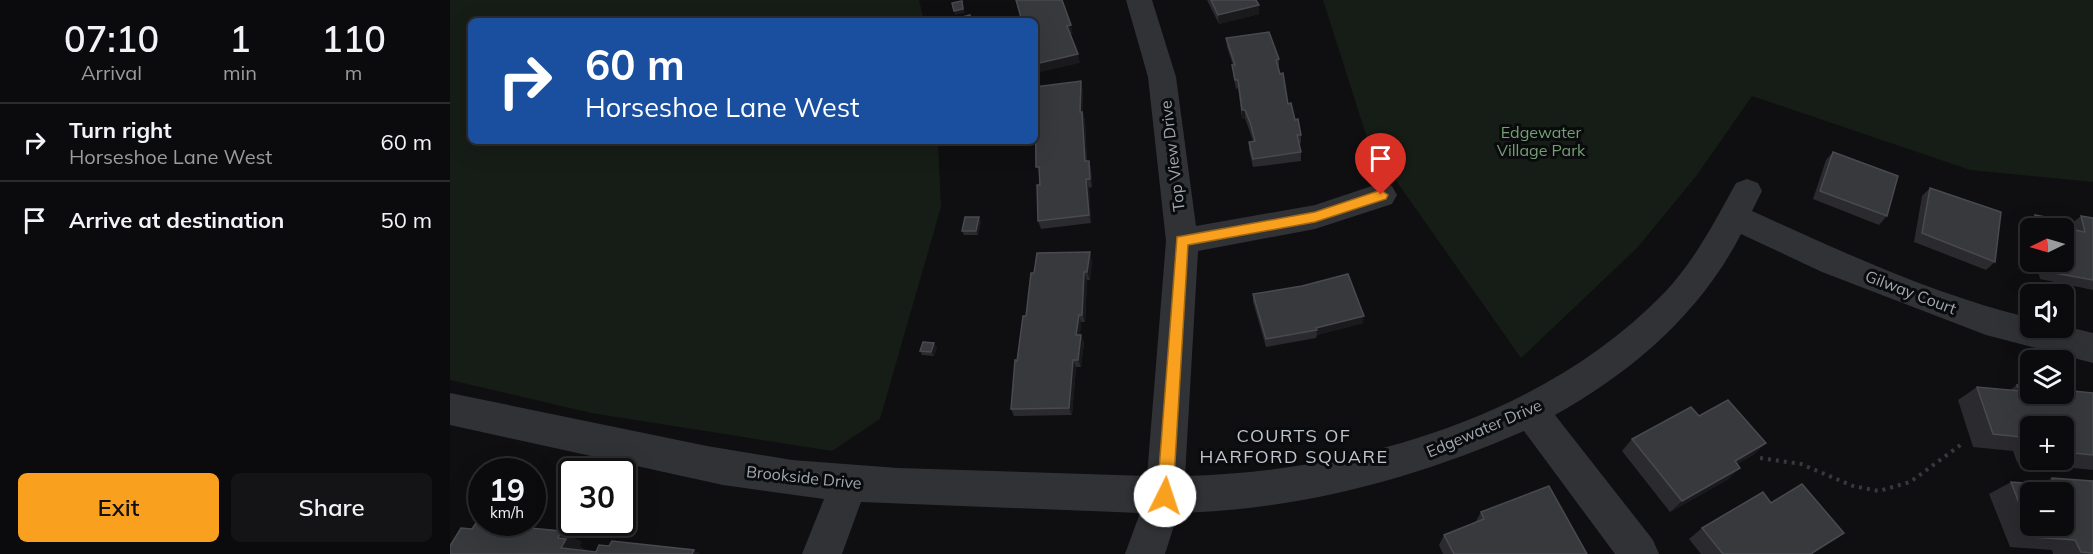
<!DOCTYPE html>
<html lang="en">
<head>
<meta charset="utf-8">
<style>
	body { margin:0; font-family:Mulish,sans-serif; background:#141416; color:#f1f3f6; height:100vh; display:flex; flex-direction:column; font-size:22px; white-space:nowrap }
	* { box-sizing:border-box; margin:0 }
	p { font-size:20px; color:#9a9b9d }
	.icon { flex:none; width:33px; height:33px; fill:none; stroke:currentColor; stroke-width:2; stroke-linecap:round; stroke-linejoin:round }
	.map { position:relative; flex:1; overflow:hidden }
	.panel { display:flex; flex-direction:column; background:#0b0b0d; width:450px }
	.panel>* { flex:none }
	.hud { position:absolute; left:18px; top:18px; width:570px; height:126px; border-radius:9px; box-shadow:0 6px 24px #0002,0 0 0 2px #2b2b2e; background:#1a4fa0; color:#fff; overflow:hidden }
	.needle { width:39px; rotate:265deg }
	.fabs { position:absolute; left:1570px; top:218px; display:grid; gap:12px }
	.fabs a { display:grid; place-items:center; width:54px; height:54px; border-radius:9px; background:#0b0b0d; box-shadow:0 6px 24px #0002,0 0 0 2px #2b2b2e; font-size:30px }
	.speed { position:absolute; left:18px; top:458px; display:flex; gap:12px; font-size:30px; font-weight:700; text-align:center }
	.speed>* { display:grid; place-content:center; width:78px; height:78px; border-radius:50%; background:#0b0b0d; box-shadow:0 6px 24px #0002,0 0 0 2px #2b2b2e; line-height:1 }
	.speed small { font-size:15px; font-weight:400 }
	.speed .limit { border:3px solid #111; border-radius:9px; background:#fff; color:#111 }
	.pin { position:absolute; display:grid; place-items:center; width:51px; height:51px; color:#fff; margin:-62px -26px; border-radius:50% 50% 50% 0; rotate:-45deg; box-shadow:0 0 6px #0007 }
	.pin .icon { rotate:45deg }
	.me { position:absolute; width:66px; margin:-33px; rotate:4deg; stroke-linejoin:round; filter:drop-shadow(0 0 4px #0008) }
	.turn { display:flex; align-items:center; gap:21px; height:126px; padding:0 18px; font-size:27px }
	.turn .icon { width:78px; height:78px; stroke-width:2.5 }
	.turn b { display:block; font-size:42px; line-height:51px }
	.eta { display:flex; justify-content:space-evenly; align-items:center; height:102px; text-align:center }
	.eta b { font-size:36px; font-weight:600; line-height:42px }
	.cta { display:flex; gap:12px; margin-top:auto; padding:12px 18px }
	.cta a { flex:1; height:69px; border-radius:9px; background:#f9a11f; color:#111; font-size:24px; font-weight:600; line-height:69px; text-align:center }
	.cta a+a { background:#141416; color:#f1f3f6 }
	ul { padding:0; list-style:none }
	li { display:flex; align-items:center; gap:18px; height:78px; padding:0 18px; border-top:2px solid #2b2b2e }
	li div { flex:1 }
	li b { display:block; font-size:22px }
	li em { font-style:normal }
	main { display:flex; flex:1; min-height:0 }
	.map>svg:first-child { display:block }
	.green { fill:#161c16 }
	.lines { fill:none; stroke-linecap:round; stroke-linejoin:round }
	.path { stroke:#36393d; stroke-width:4; stroke-dasharray:3 5; stroke-linecap:butt }
	.minor { fill:#303236; fill-rule:evenodd }
	.wall { fill:#2b2b2f; fill-rule:evenodd }
	.shaded-wall { fill:#1a1a1d }
	.building { fill:#37393d; stroke:#484a50; stroke-width:1.5; fill-rule:evenodd }
	.route { fill:#f9a11f; stroke:#a26914; stroke-width:1.5 }
	.labels { text-anchor:middle; dominant-baseline:central; stroke-width:6; stroke-linejoin:round; paint-order:stroke }
	.park-label { font-size:16px; fill:#769f75; stroke:#0a0b0c }
	.street-label { font-size:16px; fill:#a0a7b3; stroke:#0a0b0c }
	.neighbourhood-label { font-size:18px; letter-spacing:1.5px; fill:#c1c5ce; stroke:#0a0b0c }
</style>
</head>
<body>
<main>
<section class="panel">
<div class="eta">
<div><b>07:10</b><p>Arrival</p></div>
<div><b>1</b><p>min</p></div>
<div><b>110</b><p>m</p></div>
</div>
<ul>
<li><svg class="icon" aria-label="right" viewBox="0 0 24 24"><path d="M7 20v-9h11M14 6l5 5-5 5"/></svg><div><b>Turn right</b><p>Horseshoe Lane West</p></div><em>60 m</em></li>
<li><svg class="icon" aria-label="arrive" viewBox="0 0 24 24"><path d="M6 21V4h12l-3 4 3 4H6"/></svg><div><b>Arrive at destination</b></div><em>50 m</em></li>
</ul>
<div class="cta"><a>Exit</a><a>Share</a></div>
</section>
<div class="map">
<svg width="1643" height="554" viewBox="0 0 1643 554">
	<rect width="100%" height="100%" fill="#0f0f11"/>
	<!-- green -->
	<g class="green">
		<path d="M0,0H469L474,21H21V141H488L491,207L430,419L382,451L141,413L0,380Z"/>
		<path d="M873,0H1643V182L1520,170L1302,96L1247,175L1187,248L1071,358L918,141Z"/>
	</g>
	<g class="lines">
		<!-- path -->
		<path class="path" d="M1310,458L1351,464L1403,486L1429,491L1460,482L1512,444"/>
		<!-- minor -->
		<path class="minor" d="M676,0H702L726,77L746,226L865,205L931,183L942,186L947,195L942,204L865,229L748,251L735,476C904,472 1095,417 1215,292C1245,260 1265,221 1286,183L1297,179L1308,183L1312,191L1302,211C1390,251 1487,296 1581,318V327L1614,326L1643,333V363L1536,335L1372,272L1291,234C1250,314 1182,372 1105,415L1203,540L1209,554H1165L1074,431C964,479 849,510 728,513L715,554H675L690,513L411,502L392,554H352L374,499L273,485L0,425V393L257,446L342,460L448,468L697,476L716,241L698,77Z"/>
	</g>
	<!-- wall -->
	<g class="wall">
		<path d="M757,0H807L809,14L769,24Z"/>
		<path d="M776,38L829,59V68L838,104L851,135V143L849,144L851,152V161L803,167L799,150V142L803,141L795,118L792,119L788,88L786,89L783,74V65L777,47Z"/>
		<path d="M633,90V112L635,121L637,161H639L641,169L642,187L639,188L641,223L591,229L588,221L589,176Z"/>
		<path d="M1383,152L1437,216L1429,225L1363,199L1376,160Z"/>
		<path d="M1480,188L1545,262L1536,270L1464,242L1472,196Z"/>
		<path d="M1585,215L1608,227L1614,228H1581V246L1575,224Z"/>
		<path d="M1631,216L1643,218V290L1590,279L1585,261H1614L1622,230L1621,224Z"/>
		<path d="M531,221L528,235H514L512,231Z"/>
		<path d="M642,261L640,280H637L635,322H631L630,335L634,342L631,367H626L622,415L564,416L561,409L567,361L584,273Z"/>
		<path d="M803,294L913,323L867,335L866,338L816,347L803,302Z"/>
		<path d="M487,347L484,356L472,355L470,351Z"/>
		<path d="M1567,385L1643,393V470L1567,462L1563,451L1523,447L1508,400L1527,387L1560,390ZM1581,426H1614V459H1581Z"/>
		<path d="M1182,439L1316,443L1303,455L1287,464L1290,468L1277,480L1220,512L1172,451Z"/>
		<path d="M1602,478L1643,481V554H1603L1602,550L1560,547L1539,494L1561,482L1591,484Z"/>
		<path d="M1321,503L1362,554H1251L1239,539L1252,528Z"/>
		<path d="M1031,512L1137,554H993L989,545L994,535L1025,523Z"/>
	</g>
	<!-- shaded-wall -->
	<g class="shaded-wall">
		<path d="M512,1L515,13L505,15L504,11Z"/>
		<path d="M809,5V14L769,24L768,15Z"/>
		<path d="M621,25L623,34L619,35L617,26Z"/>
		<path d="M628,54L630,63L586,73L585,64Z"/>
		<path d="M631,81L633,90V112L635,121L637,170L635,161L630,112Z"/>
		<path d="M792,110H795V118L792,119Z"/>
		<path d="M639,161L641,169L642,187L640,179Z"/>
		<path d="M636,179L639,188L641,223L639,215Z"/>
		<path d="M529,217L531,221L528,235L526,231Z"/>
		<path d="M640,252L642,261L640,280L637,272Z"/>
		<path d="M634,272L637,280L635,322L632,315Z"/>
		<path d="M629,315L631,322L629,342L626,335Z"/>
		<path d="M914,316L913,323L867,335L866,328Z"/>
		<path d="M631,335L634,342L631,367L628,360Z"/>
		<path d="M484,343L487,347L484,356L481,352Z"/>
		<path d="M623,360L626,367L622,415L619,408Z"/>
		<path d="M1316,443L1303,455L1271,473L1285,461Z"/>
		<path d="M1290,468L1277,480L1220,512L1232,501Z"/>
		<path d="M111,531L132,542L130,546L137,550L135,554L111,548L108,538Z"/>
		<path d="M244,550L251,554H242Z"/>
	</g>
	<!-- building -->
	<g class="building">
		<path d="M566,0H612L621,25L617,26L628,54L585,64V21H572Z"/>
		<path d="M761,0H806L809,5L768,15Z"/>
		<path d="M512,1L513,9L504,11L502,3Z"/>
		<path d="M520,15L521,21H513L512,17Z"/>
		<path d="M819,32L829,59L826,60L830,74L833,73L838,104L841,103L845,120L848,119L851,135H847L851,152L803,159L799,142L805,141L801,125L795,110H792L788,80H785L782,65H785L776,38Z"/>
		<path d="M631,81L630,112H632L635,161H639L640,179H636L639,215L588,221L587,185H590L589,167H586L585,87Z"/>
		<path d="M1383,152L1448,176L1437,216L1370,191Z"/>
		<path d="M1480,188L1551,212L1545,262L1472,233Z"/>
		<path d="M1585,215L1605,219L1608,227L1614,228H1588Z"/>
		<path d="M1631,216L1643,218V280L1599,272L1597,261H1614V228L1635,232Z"/>
		<path d="M515,217H529L526,231H512Z"/>
		<path d="M640,252L637,272H634L632,315H629L626,335H631L628,360H623L619,408L561,409L565,360L567,361L573,316H576L581,273H584L587,253Z"/>
		<path d="M898,274L914,316L866,328L867,330L816,339L803,294L852,286Z"/>
		<path d="M473,342L484,343L481,352L470,351Z"/>
		<path d="M1567,385L1581,386V393H1614V390L1643,393V455L1614,452V426H1581V438L1543,434L1527,387L1570,391Z"/>
		<path d="M1278,400L1316,443L1285,461L1290,468L1232,501L1182,439L1241,407L1249,416Z"/>
		<path d="M1602,478L1643,481V553L1631,552L1625,540L1582,537L1561,482L1605,485ZM1581,492H1614V525H1581Z"/>
		<path d="M1352,484L1394,533L1362,553V554H1273L1252,528L1313,492L1321,503Z"/>
		<path d="M1099,486L1137,554H1004L994,535L1034,519L1031,512Z"/>
		<path d="M26,523L111,531L108,538L116,539L111,548L146,552L149,545L159,546L162,541L244,550L242,554H0V546L11,528L22,529Z"/>
	</g>
	<!-- route -->
	<path class="route" d="M931,190L938,195L936,199L865,222L738,245L723,496L721,501L715,503L709,501L707,496L727,237L865,212Z"/>
	<g class="labels">
		<!-- park labels -->
		<g class="park-label">
			<text x="1091" y="132">Edgewater<tspan x="1091" dy="18">Village Park</tspan></text>
		</g>
		<!-- street labels -->
		<g class="street-label">
			<text transform="translate(722 156) rotate(-97)">Top View Drive</text>
			<text transform="translate(1461 292) rotate(21)">Gilway Court</text>
			<text transform="translate(1034 428) rotate(-23)">Edgewater Drive</text>
			<text transform="translate(354 477) rotate(6)">Brookside Drive</text>
		</g>
		<!-- neighbourhood labels -->
		<g class="neighbourhood-label">
			<text x="844" y="435">COURTS OF<tspan x="844" dy="21">HARFORD SQUARE</tspan></text>
		</g>
	</g>
</svg>
<div class="fabs">
<a><svg class="needle" viewBox="-14 -14 28 28"><path d="M0-13l5 13h-10z" fill="#e53935"/><path d="M0 13l5-13h-10z" fill="#9a9b9d"/></svg></a>
<a><svg class="icon" aria-label="sound" viewBox="0 0 24 24"><path d="M4 9h4l5-4v14l-5-4H4zM17 9q2 3 0 6"/></svg></a>
<a><svg class="icon" aria-label="layers" viewBox="0 0 24 24"><path d="M12 4l9 5-9 5-9-5zM3 14l9 5 9-5"/></svg></a>
<a>+</a>
<a>−</a>
</div>
<div class="speed"><div>19<small>km/h</small></div><div class="limit">30</div></div>
<div class="pin" style="left:931px;top:195px;background:#d93025"><svg class="icon" aria-label="arrive" viewBox="0 0 24 24"><path d="M6 21V4h12l-3 4 3 4H6"/></svg></div>
<svg class="me" style="left:715px;top:496px" viewBox="-20 -20 40 40"><circle r="19" fill="#fff"/><path d="M0-13L10 11 0 6-10 11z" fill="#f9a11f"/></svg>
<div class="hud">
<div class="turn"><svg class="icon" aria-label="right" viewBox="0 0 24 24"><path d="M7 20v-9h11M14 6l5 5-5 5"/></svg><div><b>60 m</b>Horseshoe Lane West</div></div>
</div>
</div>
</main>
</body>
</html>
